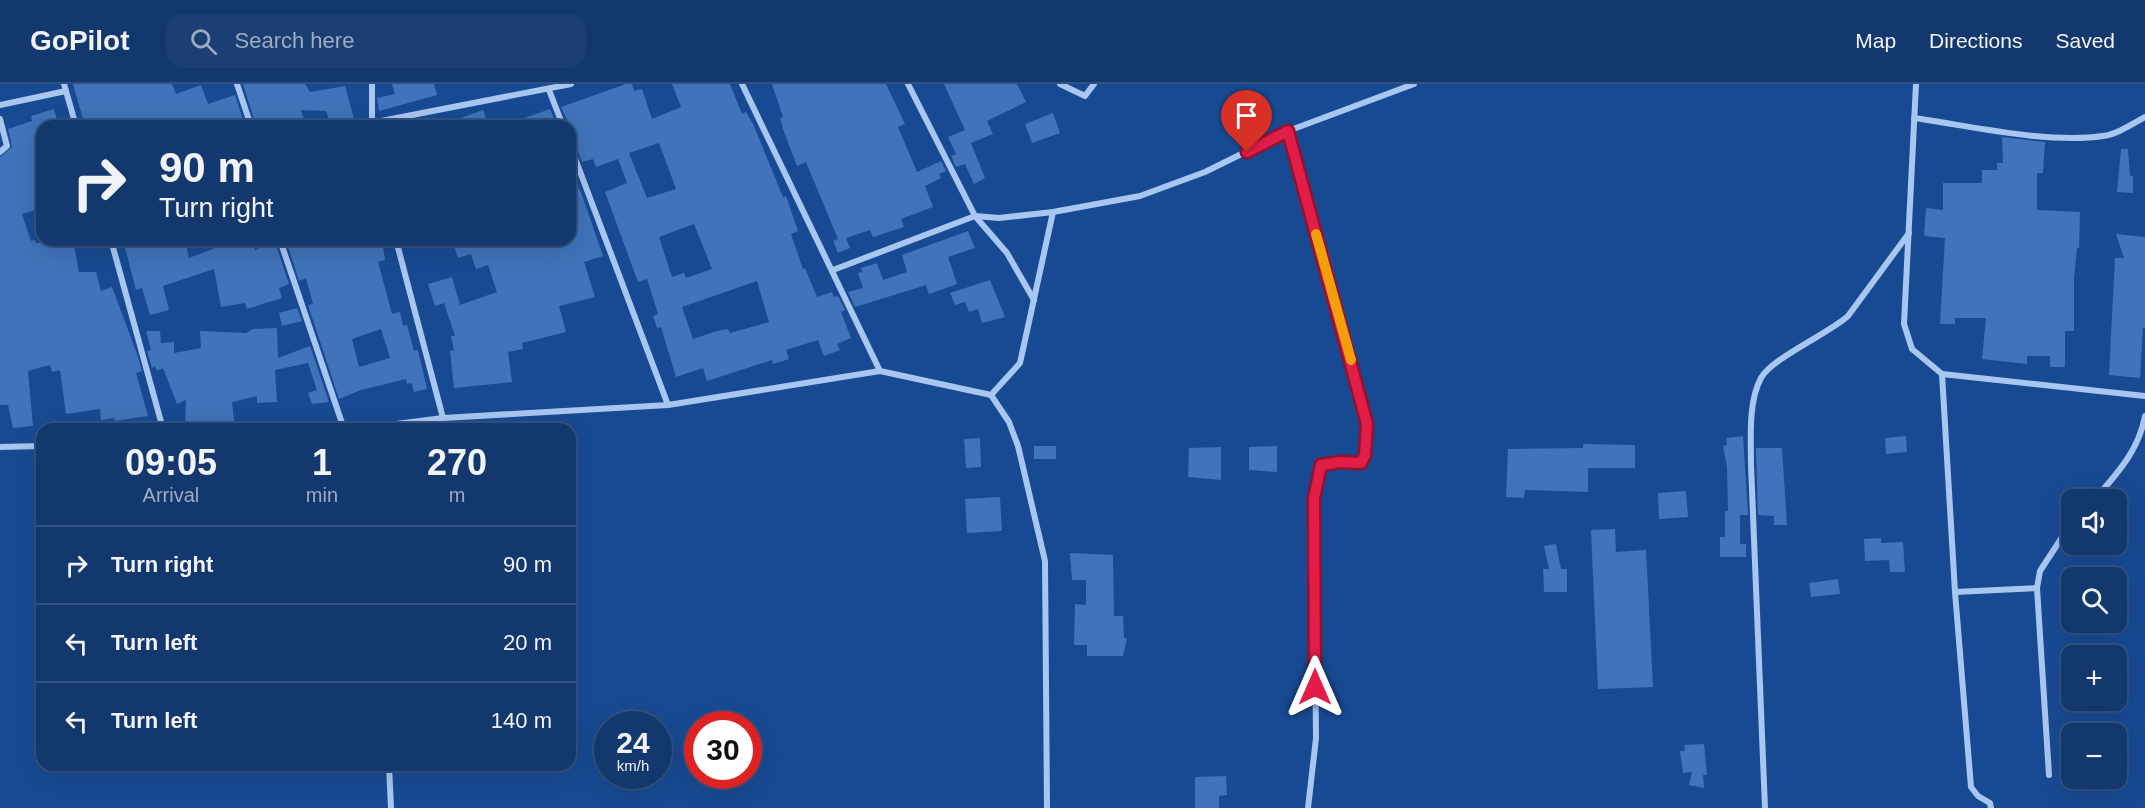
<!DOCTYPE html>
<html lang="en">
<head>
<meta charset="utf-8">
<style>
	body { margin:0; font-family:Helvetica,sans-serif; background:#1b3f73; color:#f1f3f6; height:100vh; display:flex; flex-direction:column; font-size:22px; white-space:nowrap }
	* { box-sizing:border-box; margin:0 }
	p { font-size:20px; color:#9cacc2 }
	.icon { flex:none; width:33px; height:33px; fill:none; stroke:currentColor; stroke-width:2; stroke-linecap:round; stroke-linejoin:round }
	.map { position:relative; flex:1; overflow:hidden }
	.sheet { position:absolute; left:36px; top:339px; width:540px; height:348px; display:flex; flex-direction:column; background:#12386e; border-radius:18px; box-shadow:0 6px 24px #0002,0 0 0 2px #315281 }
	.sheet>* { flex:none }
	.guide { position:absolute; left:36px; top:36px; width:540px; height:126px; border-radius:18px; box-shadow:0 6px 24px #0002,0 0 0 2px #315281; background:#12386e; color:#f1f3f6; overflow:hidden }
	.buttons { position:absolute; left:2061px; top:405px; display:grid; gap:12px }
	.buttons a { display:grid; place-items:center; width:66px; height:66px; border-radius:12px; background:#12386e; box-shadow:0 6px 24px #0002,0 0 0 2px #315281; font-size:30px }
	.speed { position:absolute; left:594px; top:627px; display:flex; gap:12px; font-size:30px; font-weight:700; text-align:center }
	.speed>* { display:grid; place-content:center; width:78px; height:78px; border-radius:50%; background:#12386e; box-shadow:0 6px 24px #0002,0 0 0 2px #315281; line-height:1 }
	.speed small { font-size:15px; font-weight:400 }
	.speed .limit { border:9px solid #d22; background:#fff; color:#111 }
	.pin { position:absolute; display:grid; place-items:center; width:51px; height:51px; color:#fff; margin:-62px -26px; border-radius:50% 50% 50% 0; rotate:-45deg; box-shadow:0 0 6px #0007 }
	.pin .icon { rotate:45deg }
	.me { position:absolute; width:66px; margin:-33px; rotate:0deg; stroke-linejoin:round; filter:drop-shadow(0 0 4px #0008) }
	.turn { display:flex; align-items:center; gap:21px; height:126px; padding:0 24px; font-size:27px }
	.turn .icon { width:78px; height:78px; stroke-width:2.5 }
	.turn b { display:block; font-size:42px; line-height:51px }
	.eta { display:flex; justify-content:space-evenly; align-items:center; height:102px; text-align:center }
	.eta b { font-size:36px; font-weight:600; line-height:42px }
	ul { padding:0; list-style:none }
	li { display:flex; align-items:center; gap:18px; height:78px; padding:0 24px; border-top:2px solid #315281 }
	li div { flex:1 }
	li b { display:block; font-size:22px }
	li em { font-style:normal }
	header { display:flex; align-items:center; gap:36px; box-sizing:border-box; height:84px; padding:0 30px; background:#12386e; border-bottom:2px solid #315281 }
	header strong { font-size:28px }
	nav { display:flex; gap:33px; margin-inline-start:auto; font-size:21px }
	.search { width:420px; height:54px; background:#1b3f73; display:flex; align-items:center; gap:15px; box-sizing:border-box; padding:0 21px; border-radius:18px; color:#9cacc2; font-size:22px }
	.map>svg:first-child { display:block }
	.building { fill:#4073ba; fill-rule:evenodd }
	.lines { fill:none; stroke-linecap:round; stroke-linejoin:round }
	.street { stroke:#a7c6f0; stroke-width:6 }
	.route-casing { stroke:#92132f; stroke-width:15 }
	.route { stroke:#e11d48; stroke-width:10 }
	.slow { stroke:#f59e0b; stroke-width:10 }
</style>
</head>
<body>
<header>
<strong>GoPilot</strong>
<div class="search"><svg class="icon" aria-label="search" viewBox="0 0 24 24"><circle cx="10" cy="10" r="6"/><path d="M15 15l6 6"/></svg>Search here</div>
<nav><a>Map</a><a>Directions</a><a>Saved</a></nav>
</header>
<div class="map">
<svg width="2145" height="724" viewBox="0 0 2145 724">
	<rect width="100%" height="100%" fill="#184a93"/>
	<!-- building -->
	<g class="building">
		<path d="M73,0H172L176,10L201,1L208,20L235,11L245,42H85Z"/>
		<path d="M243,0H305L310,8L345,2L356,42H331L326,27L301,26L306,42H256Z"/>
		<path d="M392,0H434L437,11L379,27L377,14L395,10Z"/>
		<path d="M626,0H632L634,7L642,5L652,35L681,23L672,0H730L742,30L746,28L753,40L783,113L786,112L798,147L791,150L803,185L805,184L817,213L832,208L834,213L838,212L845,226L841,228L851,254L837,260L840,266L824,272L818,256L786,266L789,275L773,280L772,276L707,297L703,284L676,293L661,243L657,244L653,232L658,230L649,201L647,195L638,198L605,108L627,99L618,75L596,83L593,75L582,78L575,59L570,56V42L561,23ZM659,59L676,105L647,114L629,69ZM694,140L712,185L686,194L684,189L672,193L659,153ZM757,197L769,238L730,249L728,245L717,247L693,255L682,223Z"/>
		<path d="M772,0H886L905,40L898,43L917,88L941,77L946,87L939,90L941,94L925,102L933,123L901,135L904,143L873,153L870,146L846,154L850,164L838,169L833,157L838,155L806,78L797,82L783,45L780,34L783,33Z"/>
		<path d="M944,0H1017L1026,18L987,37L993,50L971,59L985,94L974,100L965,80L956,83L951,72L956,70L948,53L965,46Z"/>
		<path d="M54,25L59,42H42V124L22,130L31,157L35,156L36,159L73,156L79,188H96L101,207L112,203L137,270L142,287L136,289L148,332L115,337L114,334L101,336L100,325L66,330L60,286L52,288L50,281L28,287L33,342L13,344L8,321H0V73L12,63L8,45L32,37L31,32Z"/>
		<path d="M550,25L557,42H507V40Z"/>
		<path d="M483,26L489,42H445L444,40Z"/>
		<path d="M1053,29L1060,49L1032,59L1025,40Z"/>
		<path d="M2002,53L2045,58L2043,89H2037V126L2080,128L2079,164H2077L2074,194V247H2065V283H2050V272H2027V280L1982,275L1986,234H1955V240H1940L1945,154L1924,152L1926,124L1943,126V99H1982V86H1997V79H2003Z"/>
		<path d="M2121,65H2128L2130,92H2133V109L2117,108Z"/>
		<path d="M570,88L581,108L603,172L584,178L595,213L559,222L566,248L522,259L523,265L508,268L512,298L454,304L450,267L454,266L451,252H455L444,219L435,222L428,200L452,193L460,221L497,208L488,181L476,185L471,170L458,174L452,156H493L494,161L508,156H570Z"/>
		<path d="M968,147L975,164L948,173L957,200L929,210L926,201L923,202L855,223L848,208L863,204L858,189L862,188L861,184L877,179L883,196L907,188L902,171Z"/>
		<path d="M2116,150L2145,153V244H2143L2140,294L2109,291L2115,174H2124Z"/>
		<path d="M123,156H185L189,174L215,164L212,156H235L238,164L253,159L255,166L275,158L289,200L279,204L282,214L247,225L245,219L221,223L214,185L163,202L169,226L150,231L142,204L136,206Z"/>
		<path d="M286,156H382L385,176L378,178L392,230L400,228L403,242L407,241L414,267L418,266L427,305L414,308L412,299L407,300L406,295L361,306L339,315L308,221L313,220L306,194L299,197ZM381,245L390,274L359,283L352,255Z"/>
		<path d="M990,196L1005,233L982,239L978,225L969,228L965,218L955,221L950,209Z"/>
		<path d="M297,224L302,237L282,242L279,229Z"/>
		<path d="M277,244L278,274L310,262L329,318L312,320L308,309L317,306L308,279L275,286L277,318L257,319V312L232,318L234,337L206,344L185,343L186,316L177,320L163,284L157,287L155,282L152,284L147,267L151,266L146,247H160L161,259L174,258V269L201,264L200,247L246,249L253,245Z"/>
		<path d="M1743,352L1748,431H1740V460H1746V473H1720V453H1725V427H1728L1727,383L1723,362L1727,361L1726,354Z"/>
		<path d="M1906,352L1907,368L1886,370L1885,354Z"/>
		<path d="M980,354L981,383L966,384L964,355Z"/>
		<path d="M1583,360L1635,361V384H1588V408L1525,406L1524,414L1506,413L1508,365L1583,364Z"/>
		<rect x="1034" y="362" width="22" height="13"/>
		<path d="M1277,362V388L1249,386V363Z"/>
		<path d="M1221,363V396L1188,393L1189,364Z"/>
		<path d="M1756,364H1782L1787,441H1774V432L1758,431Z"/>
		<path d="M1686,407L1688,433L1659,435L1658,409Z"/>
		<path d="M1000,413L1002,447L967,449L965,415Z"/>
		<path d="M1615,445L1616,468L1646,466L1653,603L1598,605L1591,446Z"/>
		<path d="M1881,454V459L1903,458L1905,488H1890L1889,476L1865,477L1864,455Z"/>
		<path d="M1556,460L1561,485H1567V508H1544L1543,485H1549L1544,462Z"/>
		<path d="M1070,469L1113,471L1114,532H1123L1124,554H1127L1123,572H1087V561H1074L1075,520L1086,521V496H1072Z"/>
		<path d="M1838,495L1840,510L1811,513L1809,499Z"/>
		<path d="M1704,660L1707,691H1703L1704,704L1689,701L1692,688L1683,689L1680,667H1685L1684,661Z"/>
		<path d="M1226,692L1227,711L1219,712V724H1195V693Z"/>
	</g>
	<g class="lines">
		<!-- street -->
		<g class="street">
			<path d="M64,0L76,42"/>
			<path d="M237,0L251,42"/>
			<path d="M742,0L880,287"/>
			<path d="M908,0L975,132L1007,169L1034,216"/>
			<path d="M1060,0L1085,12L1094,0"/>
			<path d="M1916,0L1904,240L1912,265L1942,290L2145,312"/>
			<path d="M549,6L563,42"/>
			<path d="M0,21L66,7"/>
			<path d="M1914,34C1970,42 2048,60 2103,52C2118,50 2132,40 2145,33"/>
			<path d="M0,35L7,62L0,68"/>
			<path d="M371,39L571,0"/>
			<path d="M372,41V0"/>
			<path d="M1288,47L1367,340L1365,371L1361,379L1340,378L1321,381L1314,414L1316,654L1308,724"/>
			<path d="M570,61L668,321"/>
			<path d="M111,156L163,345"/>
			<path d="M280,156L344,345"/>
			<path d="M396,156L443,334"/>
			<path d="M833,186L975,132L999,134L1053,128"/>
			<path d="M1942,290L1955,508L1971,703L1978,712L1990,719L1991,724"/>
			<path d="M991,311L1009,338L1018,362L1045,477L1047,724"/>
			<path d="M357,345L443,334L668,321L880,287L991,311L1020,279L1053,128L1140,112L1205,88L1288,47L1414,0"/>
			<path d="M0,363L42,362"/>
			<path d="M2094,416C2117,390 2139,366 2145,332"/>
			<path d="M1955,508L2037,504"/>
			<path d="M389,681L391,724"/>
			<path d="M2049,691L2037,504L2040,487L2072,438"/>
			<path d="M1765,724L1751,381C1751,354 1748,318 1761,294C1772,274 1828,250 1848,232L1909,149"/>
		</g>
	</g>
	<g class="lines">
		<!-- route casing -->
		<g class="route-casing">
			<path id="route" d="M1247,68L1288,47L1367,340L1365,371L1361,379L1340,378L1321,381L1314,414L1315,603"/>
		</g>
		<!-- route -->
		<use href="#route" class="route"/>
		<!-- slow -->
		<path class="slow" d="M1316,150L1351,276"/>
	</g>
</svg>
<div class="buttons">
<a><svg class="icon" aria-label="sound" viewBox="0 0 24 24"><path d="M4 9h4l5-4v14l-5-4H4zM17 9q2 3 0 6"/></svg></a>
<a><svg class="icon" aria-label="search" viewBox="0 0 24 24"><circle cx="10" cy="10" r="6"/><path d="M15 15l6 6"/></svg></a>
<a>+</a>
<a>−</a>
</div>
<div class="speed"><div>24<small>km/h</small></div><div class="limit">30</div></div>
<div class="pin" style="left:1247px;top:68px;background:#d93025"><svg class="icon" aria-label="arrive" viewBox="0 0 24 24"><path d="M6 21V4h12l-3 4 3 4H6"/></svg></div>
<svg class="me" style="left:1315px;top:603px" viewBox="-20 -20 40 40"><path d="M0-17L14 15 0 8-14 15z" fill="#e11d48" stroke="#fff" stroke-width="4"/></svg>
<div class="guide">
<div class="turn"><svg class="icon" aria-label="right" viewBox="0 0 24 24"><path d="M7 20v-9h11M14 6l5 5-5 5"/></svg><div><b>90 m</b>Turn right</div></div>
</div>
<section class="sheet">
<div class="eta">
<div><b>09:05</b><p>Arrival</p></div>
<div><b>1</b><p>min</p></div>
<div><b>270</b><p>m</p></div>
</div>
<ul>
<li><svg class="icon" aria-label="right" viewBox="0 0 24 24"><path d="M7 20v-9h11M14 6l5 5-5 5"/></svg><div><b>Turn right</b></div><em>90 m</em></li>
<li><svg class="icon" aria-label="left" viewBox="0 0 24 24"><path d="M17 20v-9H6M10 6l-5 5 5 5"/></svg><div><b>Turn left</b></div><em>20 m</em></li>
<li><svg class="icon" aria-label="left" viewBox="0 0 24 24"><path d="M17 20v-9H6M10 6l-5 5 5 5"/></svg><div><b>Turn left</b></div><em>140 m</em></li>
</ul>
</section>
</div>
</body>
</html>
